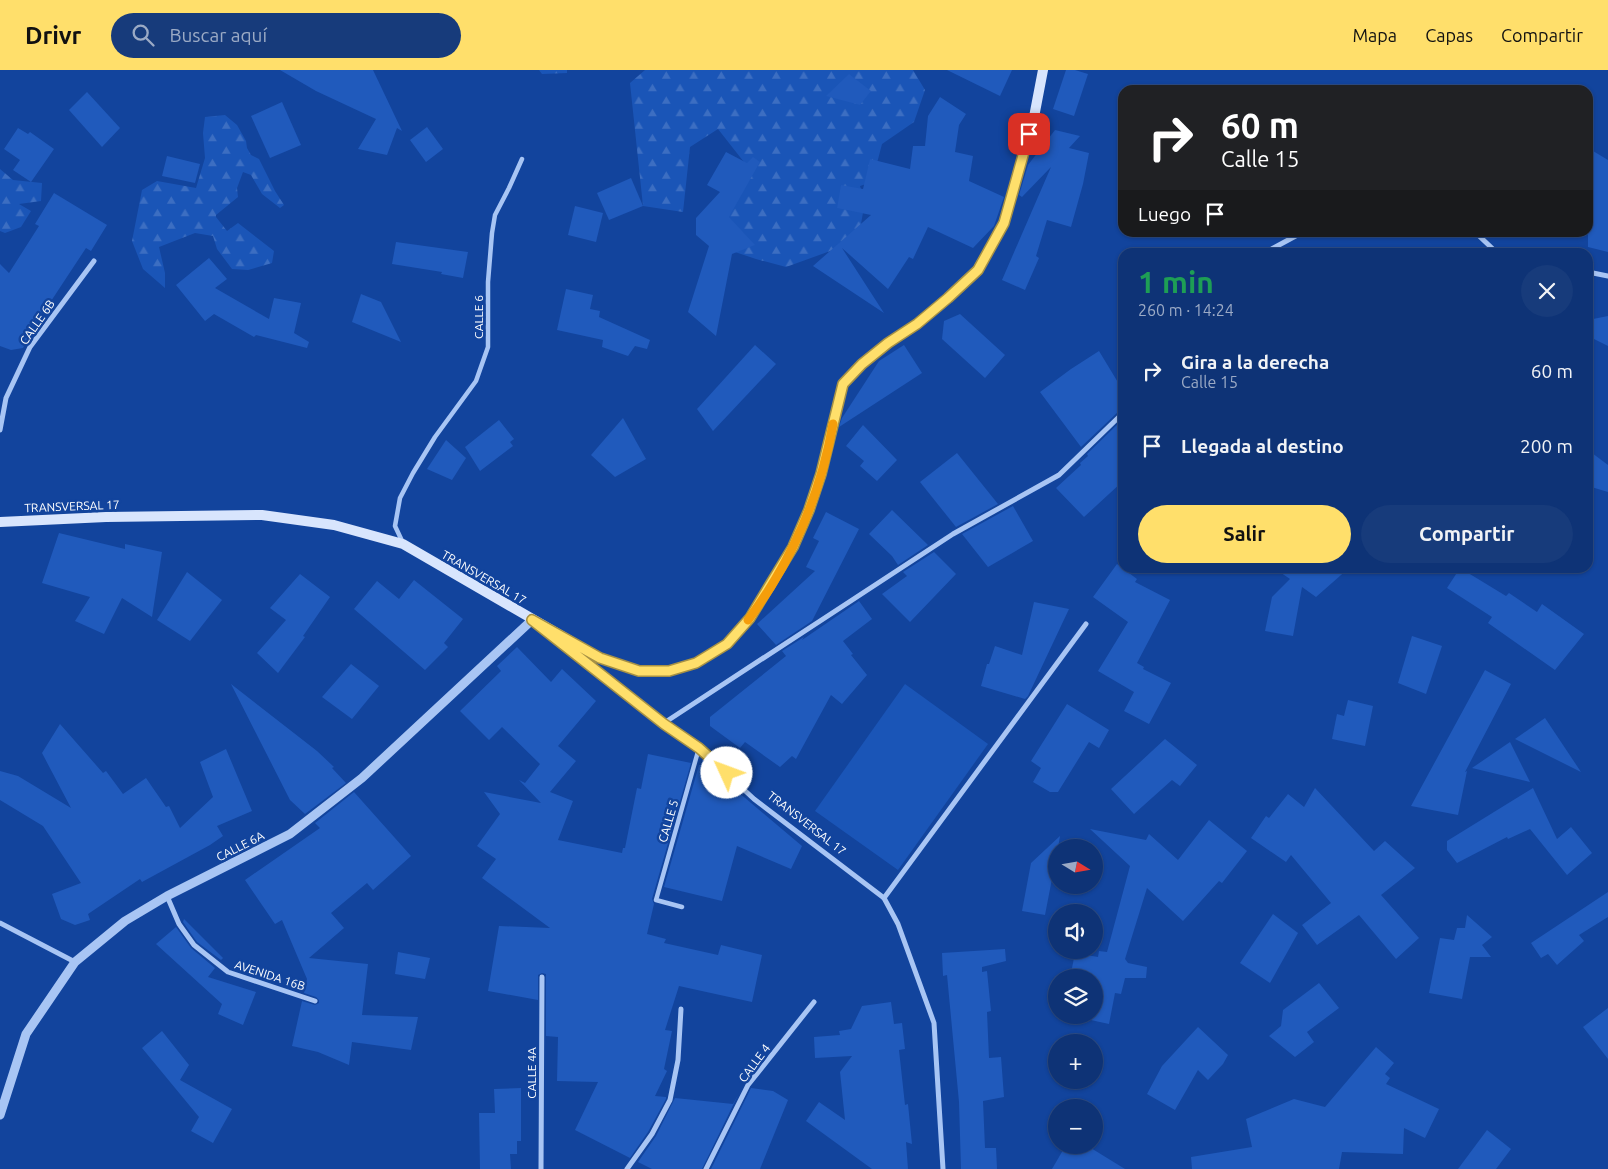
<!DOCTYPE html>
<html lang="es">
<head>
<meta charset="utf-8">
<style>
	body { margin:0; font-family:Ubuntu,sans-serif; background:#173b7b; color:#f1f3f6; height:100vh; display:flex; flex-direction:column; font-size:19px; white-space:nowrap }
	* { box-sizing:border-box; margin:0 }
	p { font-size:16px; color:#9baac5 }
	.icon { flex:none; width:28px; height:28px; fill:none; stroke:currentColor; stroke-width:2; stroke-linecap:round; stroke-linejoin:round }
	.map { position:relative; flex:1; overflow:hidden }
	.drawer { position:absolute; left:1118px; top:178px; width:475px; height:325px; display:flex; flex-direction:column; background:#0e3376; border-radius:15px; box-shadow:0 1px 4px #0004,0 0 0 1px #2e4e88 }
	.drawer>* { flex:none }
	.top-card { position:absolute; left:1118px; top:15px; width:475px; height:152px; border-radius:15px; box-shadow:0 1px 4px #0004,0 0 0 1px #2e4e88; background:#202124; color:#fff; overflow:hidden }
	.needle { width:32px; rotate:101deg }
	.tools { position:absolute; left:1048px; top:769px; display:grid; gap:10px }
	.tools a { display:grid; place-items:center; width:55px; height:55px; border-radius:50%; background:#0e3376; box-shadow:0 1px 4px #0004,0 0 0 1px #2e4e88; font-size:25px }
	.pin { position:absolute; display:grid; place-items:center; width:42px; height:42px; color:#fff; margin:-21px; border-radius:10px; box-shadow:0 2px 8px #0006 }
	.me { position:absolute; width:55px; margin:-28px; rotate:313deg; stroke-linejoin:round; filter:drop-shadow(0 0 4px #0008) }
	.turn { display:flex; align-items:center; gap:18px; height:105px; padding:0 20px; font-size:22px }
	.turn .icon { width:65px; height:65px; stroke-width:2.5 }
	.turn b { display:block; font-size:35px; line-height:42px }
	.then { display:flex; align-items:center; height:48px; padding:0 20px; background:#0003; gap:10px; font-size:19px }
	.round { display:grid; place-items:center; flex:none; width:52px; height:52px; border-radius:26px; background:#173b7b }
	.overview { display:flex; align-items:center; justify-content:space-between; height:85px; padding:0 20px }
	h1 { font-size:30px; font-weight:600; line-height:38px; color:#1e9e55 }
	.button { display:flex; gap:10px; margin-top:auto; padding:10px 20px }
	.button a { flex:1; height:58px; border-radius:30px; background:#ffdf6b; color:#111; font-size:20px; font-weight:600; line-height:58px; text-align:center }
	.button a+a { background:#173b7b; color:#f1f3f6 }
	ul { padding:0; list-style:none }
	li { display:flex; align-items:center; gap:15px; height:75px; padding:0 20px }
	li div { flex:1 }
	li b { display:block; font-size:19px }
	li em { font-style:normal }
	header { display:flex; align-items:center; gap:30px; box-sizing:border-box; height:70px; padding:0 25px; background:#ffdf6b; color:#111 }
	header strong { font-size:24px }
	nav { display:flex; gap:28px; margin-inline-start:auto; font-size:18px }
	.search { width:350px; height:45px; background:#173b7b; display:flex; align-items:center; gap:12px; box-sizing:border-box; padding:0 18px; border-radius:28px; color:#9baac5; font-size:19px }
	.map>svg:first-child { display:block }
	.forest { fill:url(#forest-firs) }
	.park { fill:#1a55b7 }
	.building { fill:#205abc }
	.lines { fill:none; stroke-linecap:round; stroke-linejoin:round }
	.pedestrian { stroke:#a8c5f4; stroke-width:4.5 }
	.minor { stroke:#a8c5f4; stroke-width:5 }
	.tertiary { stroke:#a8c5f4; stroke-width:9 }
	.secondary { stroke:#d8e5fd; stroke-width:10 }
	.route-casing { stroke:#a69146; stroke-width:12 }
	.route { stroke:#ffdf6b; stroke-width:9 }
	.slow { stroke:#f59e0b; stroke-width:9 }
	.labels { text-anchor:middle; dominant-baseline:central; stroke-width:5; stroke-linejoin:round; paint-order:stroke }
	.street-label { font-size:12px; fill:#fff; stroke:#12449d }
</style>
</head>
<body>
<header>
<strong>Drivr</strong>
<div class="search"><svg class="icon" aria-label="search" viewBox="0 0 24 24"><circle cx="10" cy="10" r="6"/><path d="M15 15l6 6"/></svg>Buscar aquí</div>
<nav><a>Mapa</a><a>Capas</a><a>Compartir</a></nav>
</header>
<div class="map">
<svg width="1608" height="1099" viewBox="0 0 1608 1099">
	<defs>
		<pattern id="forest-firs" width="22" height="20" patternUnits="userSpaceOnUse" patternTransform="scale(1.25)"><rect width="22" height="20" fill="#1a55b7"/><path d="M5 1l3.5 6h-7zM16 11l3.5 6h-7z" fill="#3c6ec2"/></pattern>
	</defs>
	<rect width="100%" height="100%" fill="#12449d"/>
	<!-- forest -->
	<g class="forest">
		<path d="M539,0H567V3L542,4Z"/>
		<path d="M645,0H913L925,20L914,52L882,74L872,112L860,116L865,131L858,171L786,197L756,189L714,175L751,101L718,59L690,77L683,142L643,136L630,13Z"/>
		<path d="M225,45L237,55L246,71L247,78L251,85L259,89L275,121L284,135L280,138L262,124L251,105L243,102L237,118L238,127L216,145V147L227,161L238,153L274,181L272,193L248,200L232,199L217,179L213,166L195,163L159,177L165,203V218L143,199L132,171L142,120L157,111L196,118L205,88L203,63L205,47Z"/>
		<path d="M0,99L13,110L42,113L41,131L19,134L31,141L21,157L5,163L0,161Z"/>
	</g>
	<!-- park -->
	<path class="park" d="M905,614L988,674L898,800L815,741Z"/>
	<!-- building -->
	<g class="building">
		<path d="M280,0H373L402,61L397,58L387,85L358,79L376,49L316,21Z"/>
		<path d="M947,0H1012L1000,26Z"/>
		<path d="M1066,0H1075L1088,4L1074,46L1053,39Z"/>
		<path d="M849,4L871,21L860,35L826,26Z"/>
		<path d="M87,22L120,58L102,77L69,40Z"/>
		<path d="M940,27L966,44L959,55L955,82L973,86L969,111L1004,127L994,156L973,178L928,157L913,189L909,187L888,219L842,178L884,243L813,196L871,145L837,138L841,115L863,119L870,89L910,99L913,76H925L928,46Z"/>
		<path d="M282,32L301,75L270,88L251,46Z"/>
		<path d="M427,57L443,79L426,92L410,70Z"/>
		<path d="M18,58L28,64L30,62L54,79L31,112L13,100L20,90L4,79Z"/>
		<path d="M1055,60L1080,66L1069,78L1089,83L1083,114L1071,157L1047,150L1036,186L1039,188L1025,220L1002,210L1051,97L1022,127L1019,125L1028,95Z"/>
		<path d="M1588,78L1608,90V182L1588,177Z"/>
		<path d="M726,82L747,93L753,87L760,92L729,147L755,175L732,184L716,266L688,242L709,176L696,165V148L720,122L707,115Z"/>
		<path d="M167,86L200,94L195,113L162,106Z"/>
		<path d="M631,108L643,136L609,150L597,123Z"/>
		<path d="M54,123L107,155L91,181L86,178L32,260L23,278L11,280L0,276V194L9,203L39,156L35,154Z"/>
		<path d="M575,136L603,143L596,172L568,165Z"/>
		<path d="M396,172L468,182L463,208L441,204L442,202L392,194Z"/>
		<path d="M209,188L227,209L215,218L269,249L274,228L301,233L294,263L309,272L307,278L256,265L254,267L214,244L205,251L176,215Z"/>
		<path d="M566,219L593,225L590,239L600,241L599,247L650,270L647,279L635,276L628,286L602,277L603,270L557,260Z"/>
		<path d="M361,224L381,232L401,272L352,252Z"/>
		<path d="M960,244L1005,285L985,308L942,269L944,251Z"/>
		<path d="M1608,246V276L1588,266V250Z"/>
		<path d="M755,275L776,294L713,361L697,339Z"/>
		<path d="M904,275L922,303L839,357L842,348L879,291Z"/>
		<path d="M1099,281L1122,319V340L1119,341L1081,377L1040,322L1071,299Z"/>
		<path d="M623,348L646,389L615,407L591,385Z"/>
		<path d="M499,350L514,369L510,372L513,376L480,401L465,377Z"/>
		<path d="M1122,350V412L1084,447L1056,418L1081,395L1080,393L1088,386L1087,384Z"/>
		<path d="M863,355L897,390L877,411L860,396L864,391L846,376Z"/>
		<path d="M446,370L466,388L452,410L427,399Z"/>
		<path d="M1588,380L1608,395V422L1588,416Z"/>
		<path d="M957,383L998,434L956,457L920,412Z"/>
		<path d="M1013,436L1033,471L988,497L962,464Z"/>
		<path d="M892,440L928,475L898,495L892,486L869,464Z"/>
		<path d="M826,442L859,459L812,551L776,575L757,554L815,501L806,497L819,471L813,468Z"/>
		<path d="M59,463L125,479V474L162,482L152,547L122,528L104,564L75,551L90,527L42,513Z"/>
		<path d="M934,482L956,504L910,552L882,524L907,506L903,502Z"/>
		<path d="M1117,494L1137,509L1135,512L1170,530L1137,593L1144,597L1143,599L1171,613L1149,654L1124,641L1134,622L1098,601L1128,552L1093,527Z"/>
		<path d="M1274,498H1349L1316,527L1302,517L1293,566L1265,561L1272,527L1290,509Z"/>
		<path d="M1460,498L1506,526L1509,523L1537,542L1542,534L1584,564L1555,600L1488,553L1492,547L1447,518Z"/>
		<path d="M187,502L222,530L190,571L157,550Z"/>
		<path d="M300,504L330,527L303,566L305,567L278,603L257,583L286,550L270,538Z"/>
		<path d="M414,510L463,549L444,573L448,577L425,600L354,539L377,511L399,529Z"/>
		<path d="M859,531L872,549L843,571L853,584L851,585L867,605L842,634L831,625L796,689L792,686L780,697L745,672L740,678L710,656V647L786,586L782,581L804,567L802,570Z"/>
		<path d="M1034,532L1069,539L1028,626L1025,629L981,616L987,594H989L995,576L1022,585Z"/>
		<path d="M1412,566L1442,576L1426,624L1398,613Z"/>
		<path d="M517,577L551,612L562,599L596,631L558,676L576,691L550,722L573,731L558,770L622,783L623,778H625L637,718L641,719L648,684L691,693L652,829L654,834L647,864L666,869L664,873L718,885L721,875L762,885L752,932L679,916L665,960L672,961L664,999L667,1001L655,1026L666,1027V1029L648,1062L630,1088L575,1060L598,1012L557,1011L558,967L546,966V904L542,903L538,905V930L488,921L499,856L550,858L482,808L496,789L477,776L500,744L484,722L541,733L519,710L525,713L540,694L502,657L489,670L460,641L501,601L497,596Z"/>
		<path d="M351,594L379,616L352,649L322,627Z"/>
		<path d="M1485,600L1511,614L1465,702L1467,701L1458,745L1411,736Z"/>
		<path d="M231,614L317,681L334,697L332,698L346,713L305,744L290,730Z"/>
		<path d="M1348,630L1373,636L1365,676L1332,669L1337,644L1344,646Z"/>
		<path d="M1067,634L1109,660L1099,678L1089,672L1058,722H1050L1033,712L1041,698L1031,691Z"/>
		<path d="M1545,648L1581,702L1515,669Z"/>
		<path d="M60,654L103,703L106,701L123,724L146,708L166,737L169,736L180,758L213,727L200,692L226,679L252,741L217,756L223,766L210,775L142,812L140,809L88,844L90,850L75,855L61,849L52,824L81,813L43,756L0,730V701L18,706L71,738L42,683Z"/>
		<path d="M1165,669L1197,695L1180,716L1172,710L1134,744L1111,719Z"/>
		<path d="M1510,672L1530,712L1472,698Z"/>
		<path d="M712,684L731,689L725,696Z"/>
		<path d="M703,688L720,703L718,705L802,776L791,799L737,776L722,831L664,817L699,695H701Z"/>
		<path d="M1315,718L1374,781L1385,771L1415,798L1381,825L1419,868L1396,889L1359,845L1317,875L1302,855L1331,833L1291,785L1286,792L1251,768L1266,746L1269,748L1288,724L1304,737Z"/>
		<path d="M1533,718L1557,769L1571,757L1592,783L1567,805L1530,759L1508,769L1507,767L1457,793L1447,780V771Z"/>
		<path d="M354,722L411,786L373,820L367,813L331,843L344,858L309,888L368,894L362,945L418,947L411,980L352,972L349,995L318,982L292,976L302,931L315,935L319,933V930L316,927L304,923L307,909L282,850L275,854L245,810L320,758L315,753Z"/>
		<path d="M1209,750L1247,781L1222,813L1219,811L1183,851L1147,818L1125,889L1128,893L1147,897L1146,908H1125L1121,924L1115,923L1109,954L1086,949V945H1094V908H1070L1075,883L1098,887L1099,881L1107,882L1130,796L1090,759L1146,770L1149,764L1178,790Z"/>
		<path d="M1060,766L1058,778H1056V788L1045,845L1022,841L1031,793Z"/>
		<path d="M1608,822V847L1579,865L1584,871L1557,895L1548,884L1541,888L1531,873Z"/>
		<path d="M1273,844L1298,863L1270,913L1240,893Z"/>
		<path d="M1467,845L1492,867L1482,875L1491,887H1470L1462,929L1429,923L1440,868L1454,870L1457,858H1465Z"/>
		<path d="M184,849L223,888L221,890L197,872L183,852Z"/>
		<path d="M176,857L191,878L215,898L208,907L256,922L243,955L218,944L222,934L156,874Z"/>
		<path d="M1005,879L1006,891L982,897V902L987,901L991,941L987,942L989,988L1001,987L1004,1027L983,1031L985,1078H996L997,1099H961L959,1032L947,905L943,906L942,883Z"/>
		<path d="M398,882L430,888L425,909L395,904Z"/>
		<path d="M1319,913L1339,938L1307,962L1314,972L1295,987L1269,966L1281,956L1283,940Z"/>
		<path d="M891,932L894,954L902,953L905,979L899,980L905,1035L908,1034L912,1074L906,1072L908,1099H872L806,1051L819,1032L845,1050L840,1002L852,986L815,988L814,967L840,965L839,961L851,959L862,936Z"/>
		<path d="M1608,938V989L1583,957Z"/>
		<path d="M1198,957L1228,985L1223,994L1208,1010L1198,1000L1175,1040L1147,1024L1162,996Z"/>
		<path d="M162,961L189,995L180,1010L232,1039L213,1073L191,1061L199,1047L142,978Z"/>
		<path d="M1376,977L1394,993L1385,1004L1390,1008L1386,1014L1439,1039L1425,1068L1404,1058L1403,1084L1342,1082L1339,1099H1192L1191,1087L1252,1077L1246,1049L1294,1029L1325,1037Z"/>
		<path d="M521,1018V1071H517V1084H510L511,1099H480L479,1043H495L494,1019Z"/>
		<path d="M751,1018L773,1021L788,1030L760,1099H711Z"/>
		<path d="M738,1025L702,1099H652L638,1092L656,1066L675,1028L733,1034Z"/>
		<path d="M1487,1060L1511,1079L1496,1099H1458Z"/>
		<path d="M1066,1075H1086L1125,1099H1052Z"/>
	</g>
	<g class="lines">
		<!-- pedestrian -->
		<g class="pedestrian">
			<path d="M403,473L395,456L400,428L413,403L435,367L476,311L488,277V212L492,163L495,145L509,118L522,89"/>
			<path d="M682,837L656,830L699,678"/>
		</g>
		<!-- minor -->
		<g class="minor">
			<path d="M1475,162L1496,182"/>
			<path d="M1266,182L1303,162"/>
			<path d="M1588,202L1608,206"/>
			<path d="M0,360L6,328L30,277L94,191"/>
			<path d="M550,564L664,653L699,678L754,729L884,828L898,854L934,953L943,1099"/>
			<path d="M664,653L953,464L1059,405L1122,344"/>
			<path d="M167,826L179,854L194,875L228,902L315,931"/>
			<path d="M884,828L1086,554"/>
			<path d="M0,853L75,892"/>
			<path d="M541,1099L542,907"/>
			<path d="M627,1099L652,1064L670,1030L678,990L681,939"/>
			<path d="M706,1099L748,1015L814,932"/>
		</g>
		<!-- tertiary -->
		<path class="tertiary" d="M0,1045L26,964L75,892L125,851L167,826L290,764L362,708L532,550"/>
		<!-- secondary -->
		<path class="secondary" d="M0,452L106,447L262,445L334,455L403,474L600,588L639,601H669L696,593L727,574L750,548L793,477L809,440L821,404L843,314L862,294L888,273L917,254L948,228L978,199L1004,153L1034,47L1043,0"/>
	</g>
	<g class="lines">
		<!-- route casing -->
		<g class="route-casing">
			<path id="route" d="M727,703L699,678L664,654L532,550L600,588L639,601H669L696,593L727,574L750,548L793,477L809,440L821,404L843,314L862,294L888,273L917,254L948,228L978,200L1004,153L1029,64"/>
		</g>
		<!-- route -->
		<use href="#route" class="route"/>
		<!-- slow -->
		<path class="slow" d="M748,550C791,493 821,424 833,354"/>
	</g>
	<g class="labels">
		<!-- street labels -->
		<g class="street-label">
			<text transform="translate(478 247) rotate(-90)">CALLE 6</text>
			<text transform="translate(37 252) rotate(-55)">CALLE 6B</text>
			<text transform="translate(72 436) rotate(-2)">TRANSVERSAL 17</text>
			<text transform="translate(484 507) rotate(30)">TRANSVERSAL 17</text>
			<text transform="translate(668 751) rotate(-74)">CALLE 5</text>
			<text transform="translate(807 753) rotate(38)">TRANSVERSAL 17</text>
			<text transform="translate(240 776) rotate(-27)">CALLE 6A</text>
			<text transform="translate(270 905) rotate(18)">AVENIDA 16B</text>
			<text transform="translate(754 993) rotate(-53)">CALLE 4</text>
			<text transform="translate(531 1003) rotate(-90)">CALLE 4A</text>
		</g>
	</g>
</svg>
<div class="tools">
<a><svg class="needle" viewBox="-14 -14 28 28"><path d="M0-13l5 13h-10z" fill="#e53935"/><path d="M0 13l5-13h-10z" fill="#9baac5"/></svg></a>
<a><svg class="icon" aria-label="sound" viewBox="0 0 24 24"><path d="M4 9h4l5-4v14l-5-4H4zM17 9q2 3 0 6"/></svg></a>
<a><svg class="icon" aria-label="layers" viewBox="0 0 24 24"><path d="M12 4l9 5-9 5-9-5zM3 14l9 5 9-5"/></svg></a>
<a>+</a>
<a>−</a>
</div>
<div class="pin" style="left:1029px;top:64px;background:#d93025"><svg class="icon" aria-label="arrive" viewBox="0 0 24 24"><path d="M6 21V4h12l-3 4 3 4H6"/></svg></div>
<svg class="me" style="left:727px;top:703px" viewBox="-20 -20 40 40"><circle r="19" fill="#fff"/><path d="M0-13L10 11 0 6-10 11z" fill="#ffdf6b"/></svg>
<div class="top-card">
<div class="turn"><svg class="icon" aria-label="right" viewBox="0 0 24 24"><path d="M7 20v-9h11M14 6l5 5-5 5"/></svg><div><b>60 m</b>Calle 15</div></div>
<div class="then">Luego<svg class="icon" aria-label="arrive" viewBox="0 0 24 24"><path d="M6 21V4h12l-3 4 3 4H6"/></svg></div>
</div>
<section class="drawer">
<div class="overview"><div><h1>1 min</h1><p>260 m · 14:24</p></div><a class="round"><svg class="icon" aria-label="close" viewBox="0 0 24 24"><path d="M6 6l12 12M18 6L6 18"/></svg></a></div>
<ul>
<li><svg class="icon" aria-label="right" viewBox="0 0 24 24"><path d="M7 20v-9h11M14 6l5 5-5 5"/></svg><div><b>Gira a la derecha</b><p>Calle 15</p></div><em>60 m</em></li>
<li><svg class="icon" aria-label="arrive" viewBox="0 0 24 24"><path d="M6 21V4h12l-3 4 3 4H6"/></svg><div><b>Llegada al destino</b></div><em>200 m</em></li>
</ul>
<div class="button"><a>Salir</a><a>Compartir</a></div>
</section>
</div>
</body>
</html>
